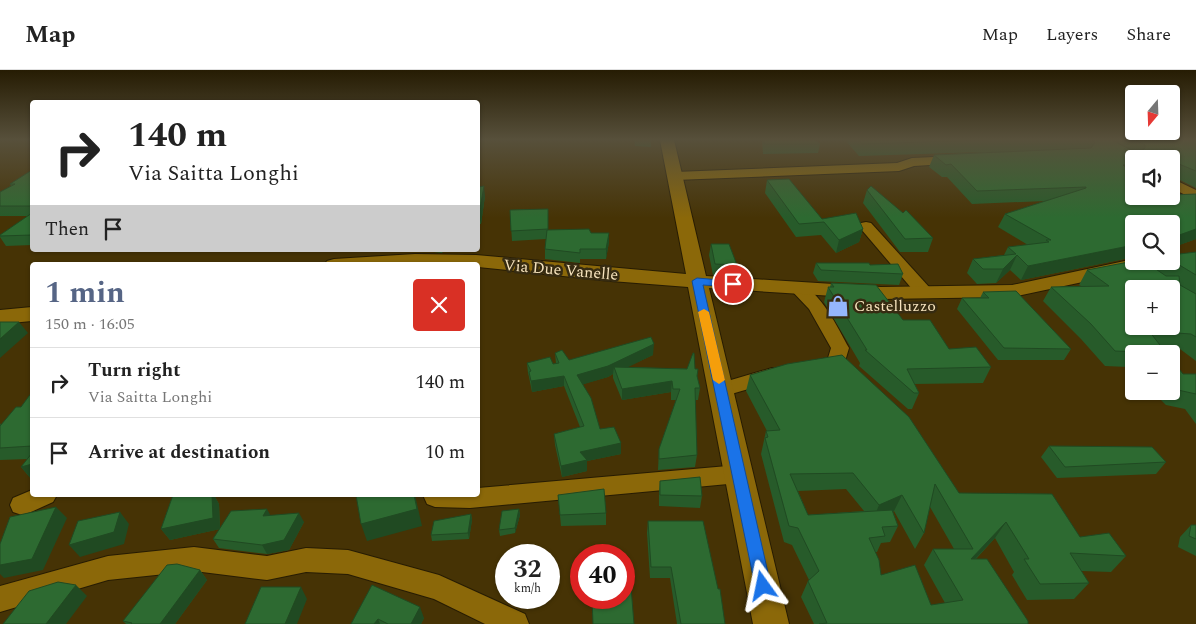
<!DOCTYPE html>
<html lang="en">
<head>
<meta charset="utf-8">
<style>
	body { margin:0; font-family:Spectral,serif; background:#f2f2f2; color:#222; height:100vh; display:flex; flex-direction:column; font-size:19px; white-space:nowrap }
	* { box-sizing:border-box; margin:0 }
	p { font-size:16px; color:#767676 }
	.icon { flex:none; width:28px; height:28px; fill:none; stroke:currentColor; stroke-width:2; stroke-linecap:round; stroke-linejoin:round }
	.map { position:relative; flex:1; overflow:hidden }
	.drawer { position:absolute; left:30px; top:192px; width:450px; height:235px; display:flex; flex-direction:column; background:#fff; border-radius:5px; box-shadow:0 1px 4px #0004 }
	.drawer>* { flex:none }
	.guide { position:absolute; left:30px; top:30px; width:450px; height:152px; border-radius:5px; box-shadow:0 1px 4px #0004; background:#fff; color:#222; overflow:hidden }
	.needle { width:32px; rotate:199deg }
	.buttons { position:absolute; left:1125px; top:15px; display:grid; gap:10px }
	.buttons a { display:grid; place-items:center; width:55px; height:55px; border-radius:5px; background:#fff; box-shadow:0 1px 4px #0004; font-size:25px }
	.speed { position:absolute; left:495px; top:474px; display:flex; gap:10px; font-size:25px; font-weight:700; text-align:center }
	.speed>* { display:grid; place-content:center; width:65px; height:65px; border-radius:50%; background:#fff; box-shadow:0 1px 4px #0004; line-height:1 }
	.speed small { font-size:12px; font-weight:400 }
	.speed .limit { border:8px solid #d22; background:#fff; color:#111 }
	.pin { position:absolute; display:grid; place-items:center; width:42px; height:42px; color:#fff; margin:-21px; border:2px solid #fff; border-radius:50%; box-shadow:0 1px 5px #0007 }
	.me { position:absolute; width:55px; margin:-28px; rotate:348deg; stroke-linejoin:round; filter:drop-shadow(0 0 4px #0008) }
	.turn { display:flex; align-items:center; gap:18px; height:105px; padding:0 15px; font-size:22px }
	.turn .icon { width:65px; height:65px; stroke-width:2.5 }
	.turn b { display:block; font-size:35px; line-height:42px }
	.then { display:flex; align-items:center; height:48px; padding:0 15px; background:#0003; gap:10px; font-size:19px }
	.round { display:grid; place-items:center; flex:none; width:52px; height:52px; border-radius:5px; background:#f2f2f2 }
	.overview { display:flex; align-items:center; justify-content:space-between; height:85px; padding:0 15px }
	h1 { font-size:30px; font-weight:700; line-height:38px; color:#566585 }
	ul { padding:0; list-style:none }
	li { display:flex; align-items:center; gap:15px; height:70px; padding:0 15px; border-top:1px solid #e0e0e0 }
	li div { flex:1 }
	li b { display:block; font-size:19px }
	li em { font-style:normal }
	header { display:flex; align-items:center; gap:30px; box-sizing:border-box; height:70px; padding:0 25px; background:#fff; border-bottom:1px solid #e0e0e0 }
	header strong { font-size:24px }
	nav { display:flex; gap:28px; margin-inline-start:auto; font-size:18px }
	.map>svg:first-child { display:block }
	.lines { fill:none; stroke-linecap:round; stroke-linejoin:round }
	.minor-casing { stroke:#271c03; stroke-width:2 }
	.tertiary-casing { stroke:#271c03; stroke-width:2 }
	.minor { fill:#8b6809; fill-rule:evenodd }
	.tertiary { fill:#8b6809; fill-rule:evenodd }
	.wall { fill:#275b2a; fill-rule:evenodd }
	.shaded-wall { fill:#204a22 }
	.building { fill:#2d6a31; stroke:#204a22; fill-rule:evenodd }
	.route { fill:#1a73e8; stroke:#114b97 }
	.slow { fill:#f59e0b }
	.labels { text-anchor:middle; dominant-baseline:central; stroke-width:5; stroke-linejoin:round; paint-order:stroke }
	.street-label { font-size:16px; fill:#f6e3bd; stroke:#362b11 }
	.poi-label { font-size:16px; fill:#f6e3bd; stroke:#362b11; text-anchor:start }
</style>
</head>
<body>
<header>
<strong>Map</strong>
<nav><a>Map</a><a>Layers</a><a>Share</a></nav>
</header>
<div class="map">
<svg width="1196" height="554" viewBox="0 0 1196 554">
	<rect width="100%" height="100%" fill="#463305"/>
	<g class="lines">
		<!-- minor casing -->
		<g class="minor-casing">
			<g id="minor">
				<path d="M957,86L961,87L963,90L961,93L914,96L899,101L675,110L669,106L675,102L897,93L912,88Z"/>
				<path d="M1171,108L1196,120V130L1171,118Z"/>
				<path d="M866,152L871,153L930,218L932,222L930,226H918L861,159L859,156L861,153Z"/>
				<path d="M798,214C821,220 838,259 849,278L843,298L819,302L812,301L809,296L812,291L828,288L831,278L809,239L790,219L792,215Z"/>
				<path d="M772,298L779,300L782,305L779,310L721,327L714,325L711,320L714,315Z"/>
				<path d="M739,395L747,398L751,404L747,410L739,413L470,438L435,437L427,434L423,425H478V418Z"/>
				<path d="M32,420V425H57L53,432L31,442L22,445L13,442L10,435L13,428Z"/>
				<path d="M194,477L267,486L306,478L348,480L439,505L525,544L529,554H485L434,529L348,504L306,502L267,510L194,501L108,510L0,542V516L108,486Z"/>
			</g>
		</g>
		<!-- tertiary casing -->
		<g class="tertiary-casing">
			<g id="tertiary">
				<path d="M660,70H674L706,206L881,217L1012,215L1134,189V191H1163L1160,195L1153,197L1012,227L881,229L709,218L789,554H753L688,217L611,211L478,197V195H324L327,191L334,189L415,184L476,185L686,204Z"/>
				<path d="M32,237V251L0,254V240Z"/>
			</g>
		</g>
		<!-- minor -->
		<use href="#minor" class="minor"/>
		<!-- tertiary -->
		<use href="#tertiary" class="tertiary"/>
	</g>
	<!-- wall -->
	<g class="wall">
		<path d="M634,70H651V77L635,76Z"/>
		<path d="M762,70H815L820,74L818,83L763,84Z"/>
		<path d="M845,70H1196V118L1172,106L1171,107V89L1134,95V126L1196,124V169L1171,178L1134,154V187L1021,210L1010,200L996,213L977,214L967,203L973,189L1004,185L1008,177L1028,175L998,157L1005,144L1045,131L972,134L947,107H942L929,97L934,85L984,82L859,86Z"/>
		<path d="M32,100V175L6,176L0,167V165L28,146H0V122L11,116L10,114Z"/>
		<path d="M767,110L822,149L863,159L859,172L836,183L821,165L796,167L765,123Z"/>
		<path d="M478,117L485,126L481,154H478Z"/>
		<path d="M867,120L933,168L928,182H900L863,133Z"/>
		<path d="M548,139V160L591,163H609V172L606,189H580V193L545,189V179L546,169L512,171L510,140Z"/>
		<path d="M711,174L737,195L735,206L713,205L709,185Z"/>
		<path d="M434,180H444L442,183L434,182Z"/>
		<path d="M1196,182V291L1180,279L1162,278L1167,284H1134V303L1128,297L1105,296L1081,269L1043,231L1051,217L1081,216L1079,215L1087,200L1155,199L1160,191H1171V185Z"/>
		<path d="M816,193L870,195L903,204L899,215L818,211L813,203Z"/>
		<path d="M831,213L903,250L949,279L991,297L983,313L914,314L919,323L912,339H908L859,296L860,293L824,232L828,217H830Z"/>
		<path d="M983,222L1071,279L1064,290H998L957,239L962,228H980Z"/>
		<path d="M555,283L569,290L653,285L627,297L695,299L700,318L698,330H695L697,385L695,397L658,400L659,379L676,330H671V322L622,330L613,308V304L608,307L583,314L600,359L621,384L587,391V401L562,407L555,375L554,364L580,357L564,316L532,322L529,307L528,303L527,293L553,294H556Z"/>
		<path d="M1171,289L1183,304H1196V354L1185,339L1166,335L1152,321H1171Z"/>
		<path d="M750,305L959,423L1080,467L1126,486L1111,502L1081,501L1089,513L1074,529L1027,530L1012,505L1014,502L995,468L976,489L1028,554H814L801,527L808,511L809,510L792,475L784,472L761,384L766,361H767L746,321ZM846,419L864,441L808,445L798,421ZM930,437L954,479H933L924,495L945,533L931,535L881,505L875,482H877L881,473L890,472L898,456L893,442L894,441L915,479L924,463Z"/>
		<path d="M32,322V410L21,397L28,389L0,390V353L1,355L21,337Z"/>
		<path d="M1049,376L1166,392L1156,404L1057,408L1041,387Z"/>
		<path d="M660,411L702,426L700,438L659,436V422Z"/>
		<path d="M173,425H214L219,434L220,458L270,445L304,452L289,480L267,484L219,478L213,469L220,459L170,470L161,459Z"/>
		<path d="M558,425L606,443V455L561,456Z"/>
		<path d="M519,439L520,445L515,463L500,466L499,460Z"/>
		<path d="M471,444L472,450L469,469L432,471L431,465Z"/>
		<path d="M648,451L725,554H677L670,508H650L647,463Z"/>
		<path d="M1191,455H1196V486L1178,477L1180,467Z"/>
		<path d="M200,500L207,510L175,554H126L123,551Z"/>
		<path d="M372,515L424,548L421,554H351Z"/>
	</g>
	<!-- shaded-wall -->
	<g class="shaded-wall">
		<path d="M1179,94L1171,107V105L1177,96Z"/>
		<path d="M484,116L485,126L481,154L479,144Z"/>
		<path d="M863,159L859,172L836,183L839,170Z"/>
		<path d="M1196,159V169L1171,178V168Z"/>
		<path d="M609,163V172L606,189V179Z"/>
		<path d="M1134,175V187L1021,210L1028,196Z"/>
		<path d="M1017,185L1010,200L996,213L1003,199Z"/>
		<path d="M19,252L28,263L0,288V269Z"/>
		<path d="M654,274L653,285L616,303L614,297L613,304L608,307L578,316L577,305Z"/>
		<path d="M564,306V316L532,322L531,311Z"/>
		<path d="M672,311L671,322L622,330V319Z"/>
		<path d="M621,373V384L587,391V401L562,407L561,396L580,382Z"/>
		<path d="M32,394V410L21,397Z"/>
		<path d="M205,425H214L219,434L220,459L170,470L161,459Z"/>
		<path d="M414,425H415L422,456L367,471L361,454Z"/>
		<path d="M902,425L894,441L872,452L879,435Z"/>
		<path d="M56,437L67,448L43,500L4,508L0,504V495Z"/>
		<path d="M267,439L272,448L263,446Z"/>
		<path d="M519,439L520,445L515,463V458Z"/>
		<path d="M120,442L129,454L124,474L80,487L69,475Z"/>
		<path d="M299,443L304,452L289,480L267,484L262,475Z"/>
		<path d="M471,444L472,450L469,469L468,463Z"/>
		<path d="M1006,452L995,468L960,505L971,489Z"/>
		<path d="M200,500L207,510L175,554H160Z"/>
		<path d="M76,515L87,526L66,554H46Z"/>
		<path d="M301,517L307,529L297,554H285Z"/>
		<path d="M420,537L424,548L421,554H411Z"/>
		<path d="M378,549L380,554H374Z"/>
	</g>
	<!-- building -->
	<g class="building">
		<path d="M764,70H815L820,74H764Z"/>
		<path d="M859,70H987L862,74Z"/>
		<path d="M1092,70H1112L1141,85L1143,84V79L1145,78V75L1136,70H1196V101L1179,94L1177,96H1171V89H1134V95H1123L1134,103V126H1171V125L1196,124V159L1171,168V154H1134V175L1028,196L1017,185L1003,199H983L973,189L1016,184L1008,177L1049,172L1046,170H1051L1005,144L1086,118V117L977,121L951,94L946,95L934,85L1091,78L1095,72Z"/>
		<path d="M32,100V136H0V122L15,114H10Z"/>
		<path d="M789,109L822,149L856,143L863,159L839,170L824,152L799,154L767,110Z"/>
		<path d="M484,116L479,144H478V117Z"/>
		<path d="M871,116L903,143L906,140L933,168L905,169L867,120Z"/>
		<path d="M548,139V159L511,161L510,140Z"/>
		<path d="M32,143V165L0,166V165Z"/>
		<path d="M589,159L591,163H609L606,179H580V183L545,179L547,160Z"/>
		<path d="M711,174H729L737,195L715,194Z"/>
		<path d="M1196,182V205L1171,190V185Z"/>
		<path d="M1134,191H1144L1166,206H1179L1180,215L1196,224V267L1191,264L1149,261L1167,284H1140L1139,282L1115,281L1091,254L1051,217L1109,216L1087,200ZM1134,219H1171V256H1134Z"/>
		<path d="M816,193H869L870,195L898,194L903,204L821,200Z"/>
		<path d="M831,213L876,215L903,250H930L949,279L976,277L991,297L907,299L919,323H914L865,280H867L828,217H834Z"/>
		<path d="M1016,221L1071,279L1004,278L962,228H989L983,222Z"/>
		<path d="M0,252H19L0,269Z"/>
		<path d="M651,267L654,274L608,296L577,305L591,328L600,359L614,357L621,373L580,382L587,390L561,396L554,364L584,356L564,306L531,311L529,302L531,301L527,293L550,287L553,294L559,293L555,283L562,280L569,290Z"/>
		<path d="M693,283H694L695,299H698L697,306L700,318H695L697,385L659,389V379L680,319H673L672,311L622,319L614,297L687,299Z"/>
		<path d="M842,285L909,347L959,423L1052,424L1080,467L1109,463L1126,486L1070,483L1089,513L1040,514L1024,489H1029L1006,452L971,489H987L1028,551V554H819L827,553L808,511L819,501L798,458L789,456L765,368L768,367L766,361L780,360L750,305L787,294ZM853,403L879,435L902,425L924,463L935,414L973,479H933L963,530L931,535L915,495L881,505L879,490L869,468L885,466L882,457L898,456L892,440L808,445L790,404Z"/>
		<path d="M1171,289L1183,304H1196V324L1178,320L1171,313Z"/>
		<path d="M32,322V376L0,378V356L16,337H21Z"/>
		<path d="M1049,376L1152,377L1166,392L1065,397Z"/>
		<path d="M32,383V394L21,397Z"/>
		<path d="M700,407L702,426L660,425V411Z"/>
		<path d="M604,419L606,443L560,445L558,425Z"/>
		<path d="M173,425H212L213,448L161,459Z"/>
		<path d="M356,425H414L417,439L361,454Z"/>
		<path d="M56,437L32,489L0,495V474L10,447Z"/>
		<path d="M267,439L263,446L299,443L284,470L262,475L213,469L231,441Z"/>
		<path d="M519,439L515,458L499,460L502,441Z"/>
		<path d="M120,442L114,462L69,475L78,451Z"/>
		<path d="M471,444L468,463L431,465L434,451Z"/>
		<path d="M648,451H703L718,519H720L725,554H681L671,497H651Z"/>
		<path d="M1191,455H1196V469L1189,466Z"/>
		<path d="M624,492H629L634,554H593L592,528H624Z"/>
		<path d="M177,494L200,500L160,554H131L132,553L123,551L167,495Z"/>
		<path d="M58,512L76,515L46,554H3L29,521Z"/>
		<path d="M372,515L420,537L411,554H388L378,549L374,554H351Z"/>
		<path d="M261,517H301L285,554H245Z"/>
	</g>
	<!-- sky -->
	<linearGradient id="sky" x2="0" y2="1"><stop stop-color="#261c03"/><stop offset="0.47" stop-color="#57503b"/><stop offset="1" stop-color="#57503b" stop-opacity="0"/></linearGradient>
	<rect width="1196" height="148" fill="url(#sky)"/>
	<!-- route -->
	<path class="route" d="M697,208L733,211L738,214L733,217L703,215L771,516L769,522L763,524L757,522L755,516L692,211Z"/>
	<!-- slow -->
	<path class="slow" d="M704,239L709,242L725,310L719,314L713,310L698,242Z"/>
	<!-- icons -->
	<defs>
		<g id="shop-bare" transform="scale(1.725)"><path d="M-5-2.5h2.3a2.7 3.5 0 0 1 5.4 0H5L5.5 6h-11ZM-1.5-2.5h3a1.5 2.3 0 0 0-3 0Z" fill="#95b6fd" stroke="#362b11" stroke-width="2.5" paint-order="stroke"/></g>
	</defs>
	<g fill-rule="evenodd">
		<use href="#shop-bare" x="838" y="236"/>
	</g>
	<g class="labels">
		<!-- street labels -->
		<g class="street-label">
			<text transform="translate(561 200) rotate(5)">Via Due Vanelle</text>
		</g>
		<!-- poi labels -->
		<g class="poi-label">
			<text x="854" y="236">Castelluzzo</text>
		</g>
	</g>
</svg>
<div class="buttons">
<a><svg class="needle" viewBox="-14 -14 28 28"><path d="M0-13l5 13h-10z" fill="#e53935"/><path d="M0 13l5-13h-10z" fill="#767676"/></svg></a>
<a><svg class="icon" aria-label="sound" viewBox="0 0 24 24"><path d="M4 9h4l5-4v14l-5-4H4zM17 9q2 3 0 6"/></svg></a>
<a><svg class="icon" aria-label="search" viewBox="0 0 24 24"><circle cx="10" cy="10" r="6"/><path d="M15 15l6 6"/></svg></a>
<a>+</a>
<a>−</a>
</div>
<div class="speed"><div>32<small>km/h</small></div><div class="limit">40</div></div>
<div class="pin" style="left:733px;top:214px;background:#d93025"><svg class="icon" aria-label="arrive" viewBox="0 0 24 24"><path d="M6 21V4h12l-3 4 3 4H6"/></svg></div>
<svg class="me" style="left:763px;top:516px" viewBox="-20 -20 40 40"><path d="M0-17L14 15 0 8-14 15z" fill="#1a73e8" stroke="#fff" stroke-width="4"/></svg>
<div class="guide">
<div class="turn"><svg class="icon" aria-label="right" viewBox="0 0 24 24"><path d="M7 20v-9h11M14 6l5 5-5 5"/></svg><div><b>140 m</b>Via Saitta Longhi</div></div>
<div class="then">Then<svg class="icon" aria-label="arrive" viewBox="0 0 24 24"><path d="M6 21V4h12l-3 4 3 4H6"/></svg></div>
</div>
<section class="drawer">
<div class="overview"><div><h1>1 min</h1><p>150 m · 16:05</p></div><a class="round" style="background:#d93025;color:#fff"><svg class="icon" aria-label="close" viewBox="0 0 24 24"><path d="M6 6l12 12M18 6L6 18"/></svg></a></div>
<ul>
<li><svg class="icon" aria-label="right" viewBox="0 0 24 24"><path d="M7 20v-9h11M14 6l5 5-5 5"/></svg><div><b>Turn right</b><p>Via Saitta Longhi</p></div><em>140 m</em></li>
<li><svg class="icon" aria-label="arrive" viewBox="0 0 24 24"><path d="M6 21V4h12l-3 4 3 4H6"/></svg><div><b>Arrive at destination</b></div><em>10 m</em></li>
</ul>
</section>
</div>
</body>
</html>
